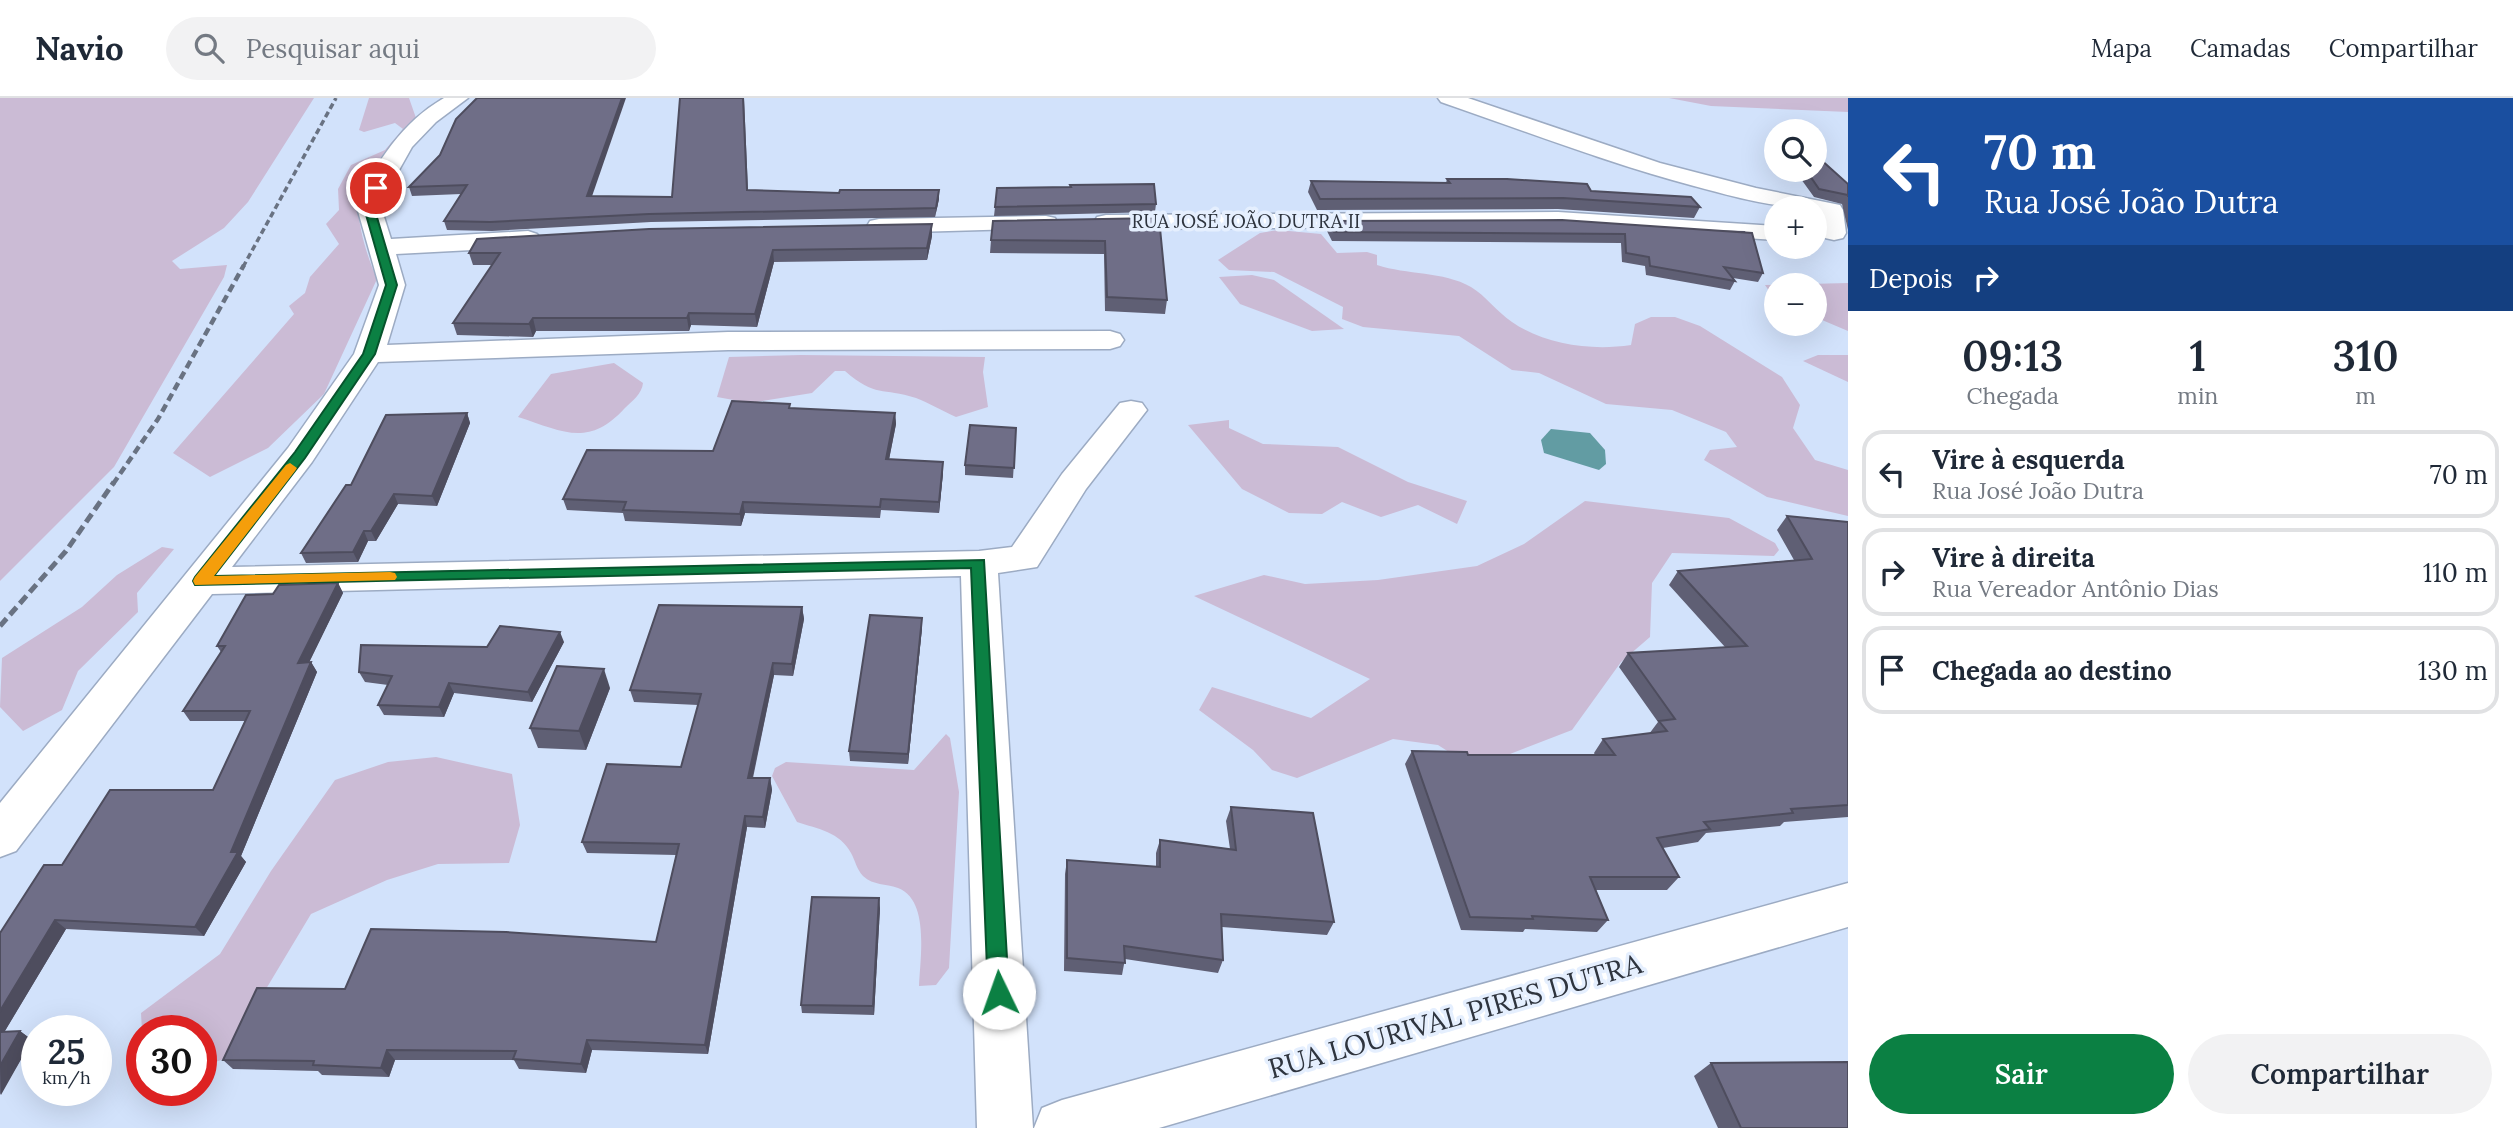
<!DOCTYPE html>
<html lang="pt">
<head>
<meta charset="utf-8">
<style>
	body { margin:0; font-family:Lora,serif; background:#f2f2f3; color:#1f2937; height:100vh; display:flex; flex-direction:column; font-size:26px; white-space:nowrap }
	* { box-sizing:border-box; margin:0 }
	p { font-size:23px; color:#747a83 }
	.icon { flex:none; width:38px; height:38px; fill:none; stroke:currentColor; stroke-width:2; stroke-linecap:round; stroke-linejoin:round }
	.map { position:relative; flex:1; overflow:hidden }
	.side { display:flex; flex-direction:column; background:#fff; width:665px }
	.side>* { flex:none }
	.hud { background:#1a4fa0; color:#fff; overflow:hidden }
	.fabs { position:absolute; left:1764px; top:21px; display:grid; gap:14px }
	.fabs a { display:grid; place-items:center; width:63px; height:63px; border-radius:50%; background:#fff; box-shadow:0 7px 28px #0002; font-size:35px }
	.speed { position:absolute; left:21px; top:917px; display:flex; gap:14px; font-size:35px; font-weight:700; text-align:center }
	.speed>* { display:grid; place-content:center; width:91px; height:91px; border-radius:50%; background:#fff; box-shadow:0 7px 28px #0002; line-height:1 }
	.speed small { font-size:18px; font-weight:400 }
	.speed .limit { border:10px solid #d22; background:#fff; color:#111 }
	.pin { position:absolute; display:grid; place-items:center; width:60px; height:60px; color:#fff; margin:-30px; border:4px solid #fff; border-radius:50%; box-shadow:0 2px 7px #0007 }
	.me { position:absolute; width:77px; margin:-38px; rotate:357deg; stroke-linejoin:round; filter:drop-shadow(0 0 5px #0008) }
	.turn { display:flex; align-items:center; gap:24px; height:147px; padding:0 21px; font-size:32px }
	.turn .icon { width:91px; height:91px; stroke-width:2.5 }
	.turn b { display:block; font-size:49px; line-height:60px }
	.then { display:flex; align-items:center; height:66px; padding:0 21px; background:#0003; gap:14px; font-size:26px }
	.eta { display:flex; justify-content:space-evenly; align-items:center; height:119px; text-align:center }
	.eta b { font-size:42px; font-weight:600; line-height:49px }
	.action { display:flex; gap:14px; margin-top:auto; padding:14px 21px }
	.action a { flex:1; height:80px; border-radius:42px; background:#0b8043; color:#fff; font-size:28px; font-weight:600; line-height:80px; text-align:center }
	.action a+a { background:#f2f2f3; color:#1f2937 }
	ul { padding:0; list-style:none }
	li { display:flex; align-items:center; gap:21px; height:88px; margin:0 14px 10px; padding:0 7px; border:4px solid #e0e1e3; border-radius:21px }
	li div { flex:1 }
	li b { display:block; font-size:26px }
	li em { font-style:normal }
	header { display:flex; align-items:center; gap:42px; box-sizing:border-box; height:98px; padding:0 35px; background:#fff; border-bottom:2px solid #e0e1e3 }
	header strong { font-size:33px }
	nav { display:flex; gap:38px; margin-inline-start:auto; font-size:24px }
	.search { width:490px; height:63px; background:#f2f2f3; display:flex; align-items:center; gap:18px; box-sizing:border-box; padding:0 24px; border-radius:38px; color:#747a83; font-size:26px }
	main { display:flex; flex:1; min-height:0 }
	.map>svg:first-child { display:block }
	.green { fill:#cbbbd5 }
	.water { fill:#629ca3 }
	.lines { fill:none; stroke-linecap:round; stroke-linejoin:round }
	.minor-casing { stroke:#9cabc3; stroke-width:3 }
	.minor { fill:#fff; fill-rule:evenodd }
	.rail-far2 { stroke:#697282; stroke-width:3.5; stroke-dasharray:6 3.5; stroke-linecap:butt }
	.rail-far1 { stroke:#697282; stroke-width:4.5; stroke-dasharray:8 4.5; stroke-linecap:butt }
	.rail { stroke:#697282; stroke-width:5; stroke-dasharray:10 5; stroke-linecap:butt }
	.wall { fill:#5f5f74 }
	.shaded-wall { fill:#4e4d5e }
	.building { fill:#6f6e87; stroke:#4e4d5e; stroke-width:2 }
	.route { fill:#0b8043; stroke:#07532c; stroke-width:2 }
	.slow { fill:#f59e0b }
	.labels { text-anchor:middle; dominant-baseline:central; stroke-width:7; stroke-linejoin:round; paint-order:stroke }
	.far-street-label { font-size:19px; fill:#2e343e; stroke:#e5effe }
	.near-street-label { font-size:28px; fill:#2e343e; stroke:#e5effe }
</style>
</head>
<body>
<header>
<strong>Navio</strong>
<div class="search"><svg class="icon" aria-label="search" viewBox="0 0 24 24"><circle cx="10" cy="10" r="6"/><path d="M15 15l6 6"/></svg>Pesquisar aqui</div>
<nav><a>Mapa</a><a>Camadas</a><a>Compartilhar</a></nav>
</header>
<main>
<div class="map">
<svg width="1848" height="1030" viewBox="0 0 1848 1030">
	<rect width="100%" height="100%" fill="#d2e2fb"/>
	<!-- green -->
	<g class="green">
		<path d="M0,0H314L248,104L224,130L172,163L180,171L227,167L224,179L114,369L0,483Z"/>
		<path d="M369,0H409L416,20C400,38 371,67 362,87C351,111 367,159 377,181L324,296L268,350L210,379L173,355L294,216L289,208L305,195L310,179L339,146L326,126L339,112L338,91L351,67L385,52L403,31L395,25L364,34L359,32Z"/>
		<path d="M1669,0H1848V14L1711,8Z"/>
		<path d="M1278,132L1321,136L1337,155L1367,154L1377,157V167C1407,177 1443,173 1471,189C1486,198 1497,214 1512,224C1545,247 1592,253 1631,247L1635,226L1651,219H1675L1700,228L1782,279L1800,307L1793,330L1815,362L1848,372V418L1767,399L1704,362L1710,352L1737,349L1726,334L1672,312L1606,306L1539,275L1512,272L1459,238L1363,229L1342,221L1343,209L1274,174L1229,172L1218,162L1260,135Z"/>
		<path d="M1252,177L1274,182L1344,231L1312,233L1240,206L1219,179Z"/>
		<path d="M1848,185V233L1815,219V187H1776V203L1765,187Z"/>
		<path d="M801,257L985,259L983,274L988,309L956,319C943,313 929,305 916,300C882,289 876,300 845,273H835L812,295L750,305L717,299L729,259Z"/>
		<path d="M1818,257H1848V284L1803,263Z"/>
		<path d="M614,265L643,285C642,296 632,303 624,311C588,350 562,333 518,319L551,276Z"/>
		<path d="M1229,322V330L1263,346L1338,349L1408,384L1467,403L1457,426L1418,407L1381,419L1342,404L1322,416L1289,415L1242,391L1188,327Z"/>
		<path d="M1585,403L1729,420L1775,445L1779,452L1774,458L1672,455L1652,485L1650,539L1621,564L1572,632L1474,670L1438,647L1393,641L1297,680L1272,672L1253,652L1199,612L1212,589L1311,620L1370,581L1194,498L1264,477L1305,486L1378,482L1477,468L1524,446Z"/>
		<path d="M162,449L174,451L137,495L138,514L78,573L62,612L23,633L0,609L2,560L82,509L117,477Z"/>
		<path d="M946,636L950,640L959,694L949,870L936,887L919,888C920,861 930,802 898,790C885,785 874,788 863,778C857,772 855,762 851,755C840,734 818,731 797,724L772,678L775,670L786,664L914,672Z"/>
		<path d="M436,659L512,676L520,727L509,765L438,766L387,782L311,816L224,961L201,969V933H142L141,915L220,856L271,773L335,682L388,664Z"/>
	</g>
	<!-- water -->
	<path class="water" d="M1551,331L1590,335L1605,352L1606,366L1599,372L1544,355L1541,342Z"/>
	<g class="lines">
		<!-- minor casing -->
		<g class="minor-casing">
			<g id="minor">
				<path d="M444,0H468L436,24L412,49L380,106L391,141L528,133L537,136L541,141L537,146L528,149L396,156L405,187L387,247L728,234L1110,233L1120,236L1124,242L1120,248L1110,251L728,252L378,264L312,364L232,469L979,453L1012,449L1062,376L1120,305L1131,303L1142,305L1147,312L1086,391L1037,469L998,475L1033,1030H977L961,478L212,496L16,753L0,759V705L288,350L354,256L379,187L356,106C377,64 402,24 444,0Z"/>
				<path d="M1438,0H1468L1660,65L1756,90L1840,107L1843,112L1846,135L1843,140L1834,142L1825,140L1822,135L1819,117L1815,116V110C1773,110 1735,99 1694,88C1608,65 1525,33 1441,4Z"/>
				<path d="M1558,114L1776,128V142L1558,128L1106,131L1097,129L1094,124L1097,119L1106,117Z"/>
				<path d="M1046,118L1055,120L1058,125L1055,130L879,135L870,133L867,128L870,123L879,121Z"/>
				<path d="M1848,785V829L1159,1030H1034L1042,1010L1062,1002Z"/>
			</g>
		</g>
		<!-- minor -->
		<use href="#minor" class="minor"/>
		<!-- rail-far2 -->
		<path class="rail-far2" d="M243,169L336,0"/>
		<!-- rail-far1 -->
		<path class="rail-far1" d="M113,386L158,321L244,167"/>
		<!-- rail -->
		<path class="rail" d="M0,528L66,453L114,384"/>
	</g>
	<!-- wall -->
	<g class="wall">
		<path d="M744,0L748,92L939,101L935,119L651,124L492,133L447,132L444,123L461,96L412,98L409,89L440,57L592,98L672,99Z"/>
		<path d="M1806,72L1848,86V132L1842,106L1814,99L1801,81Z"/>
		<path d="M1447,81L1591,93L1700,109L1694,120L1558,111L1317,112L1308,94L1311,83L1446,85Z"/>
		<path d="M1070,87L1156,106L1155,114L994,118L995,109L1070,89Z"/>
		<path d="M1159,120L1167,202L1165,216L1105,213L1104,156L990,155L991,142Z"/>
		<path d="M1328,123L1745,133L1763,175L1758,184L1733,180L1735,183L1730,192L1646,177L1645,168L1622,164L1621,145L1332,143L1326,131Z"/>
		<path d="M932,126V138L927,162L774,164L757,229L691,227L689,233H536L533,239L457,237L453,225L492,167H473L469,155Z"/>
		<path d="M790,310L895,315L896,326L889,361L943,375L939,415L881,412L880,420L745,415L741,428L625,423L623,415L567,412L563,401L713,353Z"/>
		<path d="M467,315L470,325L437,408L398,406L376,443H368L358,464L306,465L301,455L351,387Z"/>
		<path d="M1016,330L1013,380L965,377V367Z"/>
		<path d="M1787,418L1848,424V719L1784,724L1780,728L1706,735L1698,744L1663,750L1679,779L1667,792H1596L1608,822L1597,834L1525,831L1523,834L1461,832L1405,666L1412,653L1468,657H1595L1594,655L1603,641L1649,636L1658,624L1619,569L1628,555L1725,549L1669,487L1678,473L1794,462L1777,432Z"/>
		<path d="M338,485L343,495L309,564H311L317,574L241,758L246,764L204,838L66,831L5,933H20L32,942L0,997V835L62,767L213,692L245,623H190L183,613L221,554L217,548Z"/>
		<path d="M802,509L804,521L793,578L774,577L753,680H770L772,692L765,730L747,729L708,956L592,952L586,975L519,971L514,962H395L389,979L322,977L318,973L233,971L223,962L345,891L656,844L676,757L587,755L582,744L681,669L698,607L634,604L630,592Z"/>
		<path d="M922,520V530L908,666L850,663L849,653Z"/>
		<path d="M564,544L532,604L454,595L444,619L384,617L378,607L388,587L365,584L359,574L487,549Z"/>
		<path d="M610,590L586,652L538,650L530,630Z"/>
		<path d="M1231,709L1334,824L1327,837L1222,829L1223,862L1218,875L1125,861L1122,877L1064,873L1065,776L1067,762L1156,769V755L1160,742L1230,751L1226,723Z"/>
		<path d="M880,810L874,917L802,915L801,907Z"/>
		<path d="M1711,965L1848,1030H1718L1694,978Z"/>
	</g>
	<!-- shaded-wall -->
	<g class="shaded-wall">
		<path d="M622,0H626L589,107L587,98Z"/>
		<path d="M939,92V101L935,119L936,110Z"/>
		<path d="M932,126V138L927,162V150Z"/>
		<path d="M773,152L774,164L757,229L755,216Z"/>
		<path d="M689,215L691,227L689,233L687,220Z"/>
		<path d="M533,220L536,233L533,239L529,226Z"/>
		<path d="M467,315L470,325L437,408L432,398Z"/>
		<path d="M895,315L896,326L887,372L886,361Z"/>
		<path d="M943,364V375L939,415V404Z"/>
		<path d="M394,396L398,406L376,443L371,433Z"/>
		<path d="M743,404L745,415L741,428L740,416Z"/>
		<path d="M364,433L368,443L358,464L353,454Z"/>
		<path d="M338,485L343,495L304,575L298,565Z"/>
		<path d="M802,509L804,521L793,578L792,566Z"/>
		<path d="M922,520V530L908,666V656Z"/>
		<path d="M560,534L564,544L532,604L528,594Z"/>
		<path d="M311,564L317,574L241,758L246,764L204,838L195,829L231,754Z"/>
		<path d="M773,565L774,577L750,691L748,680Z"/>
		<path d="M604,571L610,590L586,652L579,633Z"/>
		<path d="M449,585L454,595L444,619L439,609Z"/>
		<path d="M770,680L772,692L765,730L763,719Z"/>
		<path d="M745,718L747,729L708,956L705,947Z"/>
		<path d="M879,800L880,810L874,917L873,908Z"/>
		<path d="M55,822L66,831L0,941V913Z"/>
		<path d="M20,933L32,942L1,997L0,968Z"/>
		<path d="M587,942L592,952L586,975L581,966Z"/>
		<path d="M387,952L395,962L389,979L381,970Z"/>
	</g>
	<!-- building -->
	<g class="building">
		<path d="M477,0H622L587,98L672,99L680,0H743L747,92L839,95L840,92H939L936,110L649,116L490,124L444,123L467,87L409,89L440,57L456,21Z"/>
		<path d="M1819,60L1848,86V99V97L1819,91L1806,72H1815V64Z"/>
		<path d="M1447,81H1507L1587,86L1591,93L1691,99L1700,109L1563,100L1320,101L1311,83L1450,85Z"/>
		<path d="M1154,86L1156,106L995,109L997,90L1071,89L1070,87Z"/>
		<path d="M1159,120L1167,202L1107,199L1105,143L991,142L993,123Z"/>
		<path d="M1562,122L1752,135L1763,175L1724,169L1735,183L1650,168L1649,159L1626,155L1625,136L1334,134L1328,123Z"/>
		<path d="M932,126L927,150L773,152L755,216L689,215L687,220H533L529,226L453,225L500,155H469L477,141L649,131Z"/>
		<path d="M732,303L790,306L789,310L895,315L886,361L943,364L939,404L881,401L880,409L743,404L740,416L623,412L626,404L563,401L587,352L713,353Z"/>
		<path d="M467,315L432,398L394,396L371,433H364L353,454L301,455L346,387H351L386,317Z"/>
		<path d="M970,327L1016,330L1014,370L965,367Z"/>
		<path d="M1787,418L1848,424V707L1791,711L1793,715L1704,724L1710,731L1657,740L1679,779H1590L1608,822L1532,818L1533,821L1470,819L1412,653L1467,654L1468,657H1615L1603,641L1667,633L1659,623L1675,621L1628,555L1747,548L1678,473L1812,461Z"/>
		<path d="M338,485L298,565L311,564L231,754H238L195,829L55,822L0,913V835L44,767H62L110,692H213L250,613H183L225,548H217L246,497L273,496L279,487Z"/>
		<path d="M659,507L802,509L792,566L773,565L748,680H770L763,719L745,718L705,947L587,942L581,966L513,961L516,953L387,952L381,970L313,967L314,963L223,962L257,890L345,891L371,831L506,834L656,844L679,746L582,744L607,666L681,669L701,596L630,592Z"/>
		<path d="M870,517L922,520L908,656L849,653Z"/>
		<path d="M500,528L560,534L528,594L449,585L439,609L378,607L392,578L359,574L361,547L487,549Z"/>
		<path d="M557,568L604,571L579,633L530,630Z"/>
		<path d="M1231,709L1313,715L1334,824L1221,816L1223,862L1124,848L1125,865L1067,860V762L1160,769V742L1236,752Z"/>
		<path d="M812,799L879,800L873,908L801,907Z"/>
		<path d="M20,933L0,968V934Z"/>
		<path d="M1848,964V1030H1741L1711,965Z"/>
	</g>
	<!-- route -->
	<path class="route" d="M376,87L380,90L373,106L397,187L375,256L305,360L214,478L984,462L1009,895L1006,903L999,906L991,903L988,895L971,470L195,487L193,483L195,479L295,354L363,256L386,187L363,106L371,90Z"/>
	<!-- slow -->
	<path class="slow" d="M290,365L297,370L295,373L214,478L390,474L395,475L397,479L395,482L195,487L193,483L195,479L286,367Z"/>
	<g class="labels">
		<!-- far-street labels -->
		<g class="far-street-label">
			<text x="1246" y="123">RUA JOSÉ JOÃO DUTRA II</text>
		</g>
		<!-- near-street labels -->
		<g class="near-street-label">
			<text transform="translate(1455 918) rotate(-16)">RUA LOURIVAL PIRES DUTRA</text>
		</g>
	</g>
</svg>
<div class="fabs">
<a><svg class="icon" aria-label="search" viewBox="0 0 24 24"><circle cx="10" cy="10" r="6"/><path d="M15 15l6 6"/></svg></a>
<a>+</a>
<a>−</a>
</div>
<div class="speed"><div>25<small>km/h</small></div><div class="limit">30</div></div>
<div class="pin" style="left:376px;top:90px;background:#d93025"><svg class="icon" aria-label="arrive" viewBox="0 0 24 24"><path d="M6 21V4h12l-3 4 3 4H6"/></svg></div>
<svg class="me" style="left:999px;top:895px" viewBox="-20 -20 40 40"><circle r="19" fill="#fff"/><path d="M0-13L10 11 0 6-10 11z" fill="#0b8043"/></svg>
</div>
<section class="side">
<div class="hud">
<div class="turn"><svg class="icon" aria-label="left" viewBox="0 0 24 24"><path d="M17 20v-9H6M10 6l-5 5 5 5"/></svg><div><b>70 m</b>Rua José João Dutra</div></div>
<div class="then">Depois<svg class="icon" aria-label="right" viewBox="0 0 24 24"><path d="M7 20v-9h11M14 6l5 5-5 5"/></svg></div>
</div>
<div class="eta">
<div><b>09:13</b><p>Chegada</p></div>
<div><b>1</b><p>min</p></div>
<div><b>310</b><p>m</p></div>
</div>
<ul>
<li><svg class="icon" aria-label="left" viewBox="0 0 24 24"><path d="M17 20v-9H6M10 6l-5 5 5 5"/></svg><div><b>Vire à esquerda</b><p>Rua José João Dutra</p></div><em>70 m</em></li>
<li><svg class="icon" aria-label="right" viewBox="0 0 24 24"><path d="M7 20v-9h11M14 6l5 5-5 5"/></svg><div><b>Vire à direita</b><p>Rua Vereador Antônio Dias</p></div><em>110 m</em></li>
<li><svg class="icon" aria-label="arrive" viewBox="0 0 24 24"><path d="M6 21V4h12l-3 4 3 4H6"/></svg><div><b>Chegada ao destino</b></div><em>130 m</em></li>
</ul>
<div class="action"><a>Sair</a><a>Compartilhar</a></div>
</section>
</main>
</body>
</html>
